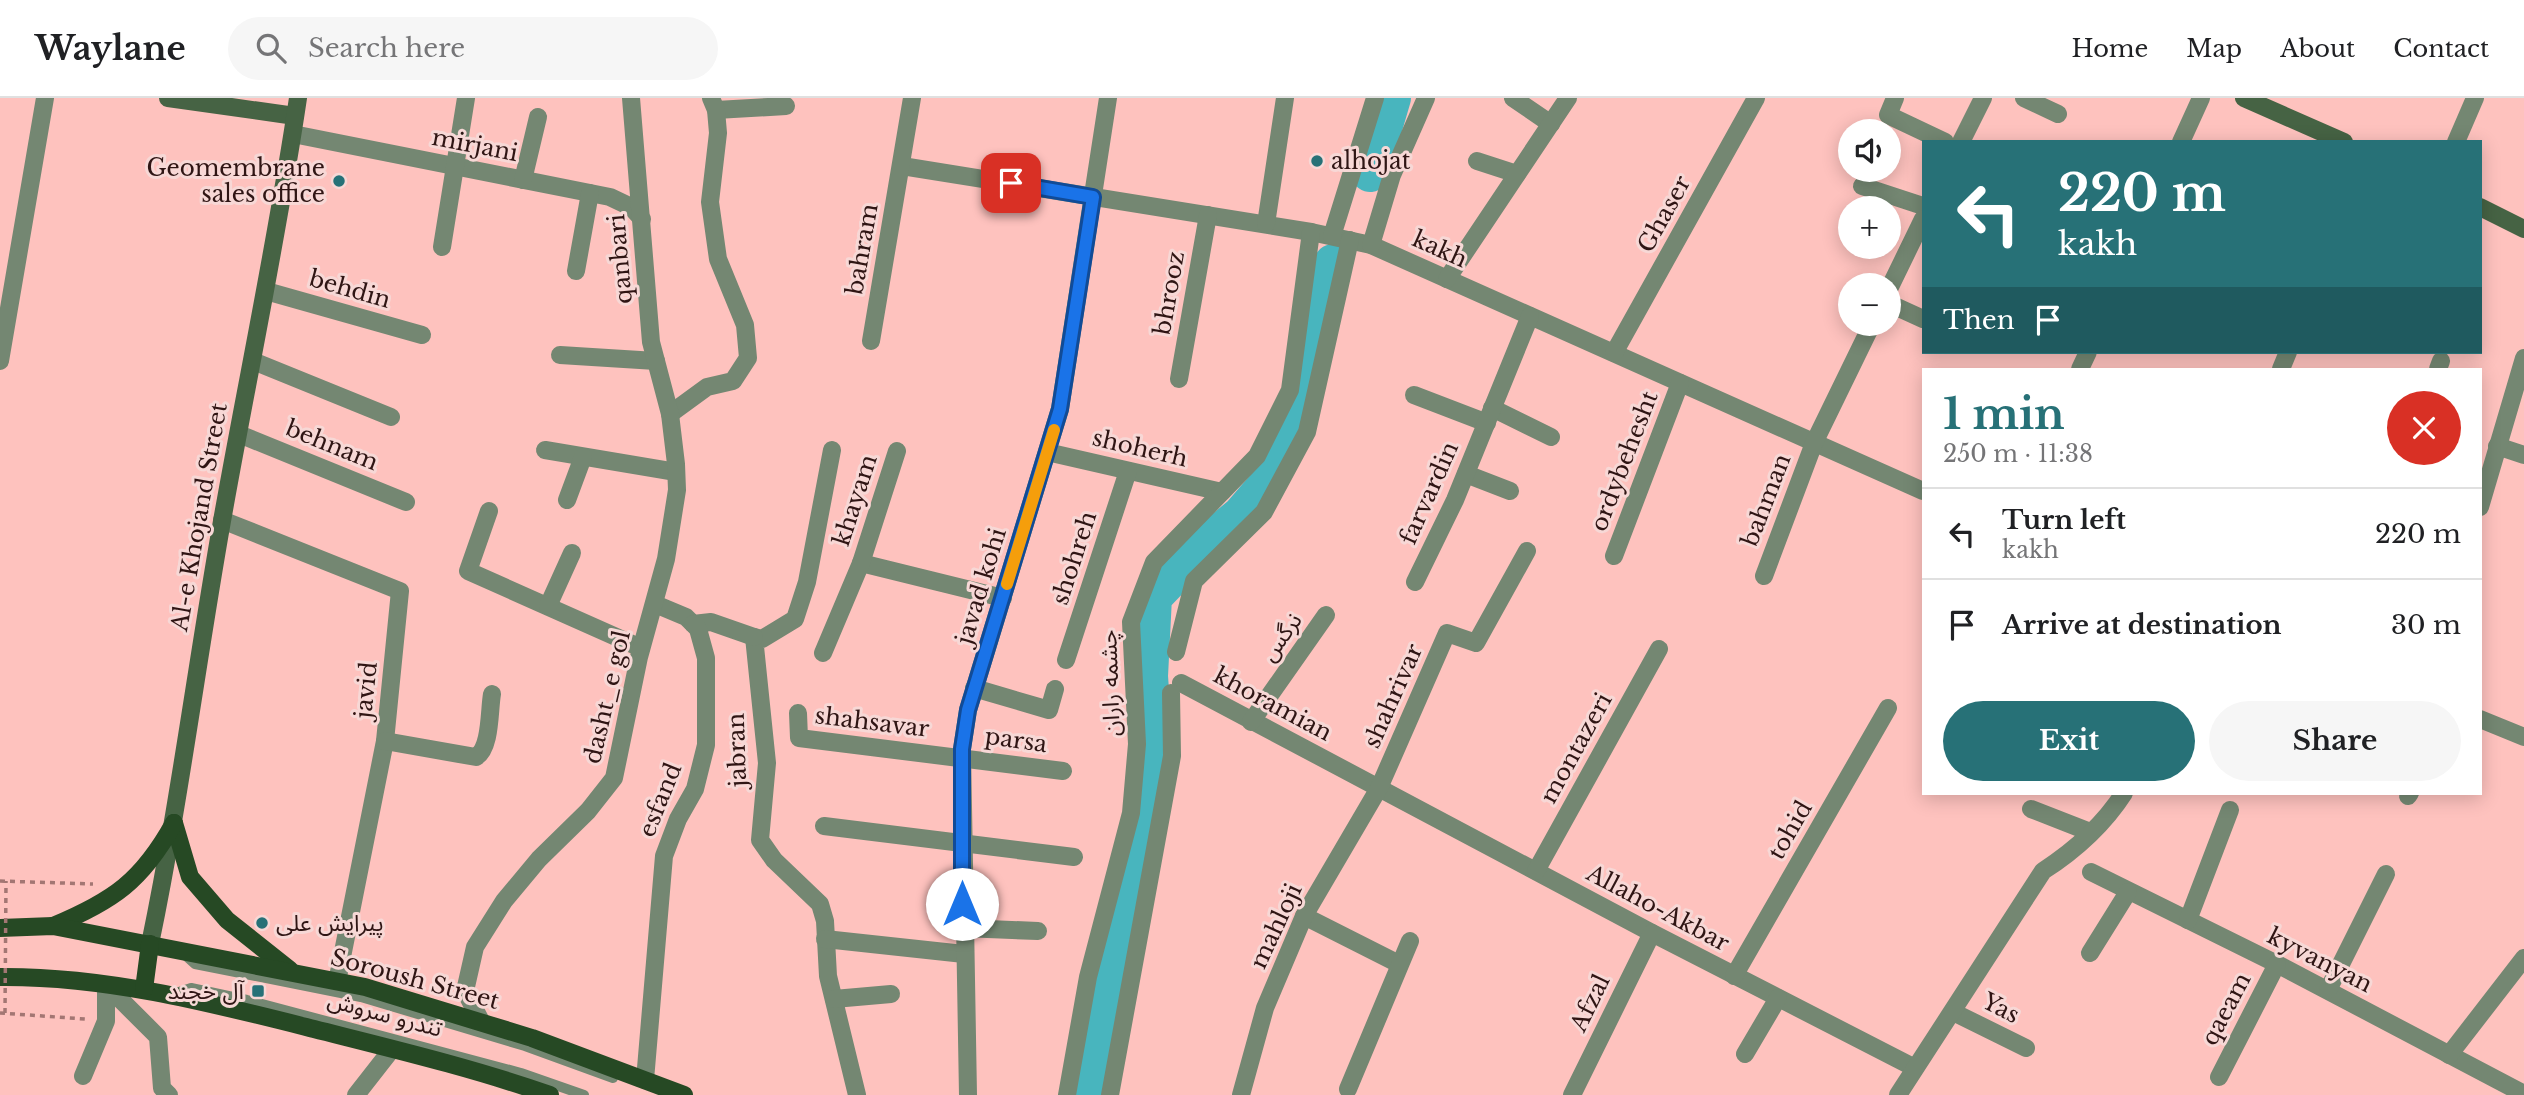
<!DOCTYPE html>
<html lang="en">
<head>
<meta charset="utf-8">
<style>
	body { margin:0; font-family:"Libre Baskerville","Noto Sans Arabic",serif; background:#f6f6f6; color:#202124; height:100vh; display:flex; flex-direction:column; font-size:26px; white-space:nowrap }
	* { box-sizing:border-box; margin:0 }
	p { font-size:23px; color:#757577 }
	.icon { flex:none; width:38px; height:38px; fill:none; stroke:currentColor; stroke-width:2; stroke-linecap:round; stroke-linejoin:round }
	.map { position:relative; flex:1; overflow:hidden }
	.panel { position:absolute; left:1922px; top:270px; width:560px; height:427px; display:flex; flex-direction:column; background:#fff; border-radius:0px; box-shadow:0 4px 18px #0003 }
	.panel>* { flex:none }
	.hud { position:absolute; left:1922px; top:42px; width:560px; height:214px; border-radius:0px; box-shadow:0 4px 18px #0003; background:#277177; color:#fff; overflow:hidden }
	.controls { position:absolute; left:1838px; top:21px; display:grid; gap:14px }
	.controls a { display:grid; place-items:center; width:63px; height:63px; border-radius:50%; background:#fff; box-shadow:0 4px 18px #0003; font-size:35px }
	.pin { position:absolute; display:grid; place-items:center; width:60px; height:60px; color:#fff; margin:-30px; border-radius:14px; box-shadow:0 4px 10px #0006 }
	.me { position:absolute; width:77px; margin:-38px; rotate:0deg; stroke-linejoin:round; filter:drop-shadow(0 0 5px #0008) }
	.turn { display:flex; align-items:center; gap:24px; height:147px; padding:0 21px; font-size:32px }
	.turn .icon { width:91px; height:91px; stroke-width:2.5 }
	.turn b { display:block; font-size:49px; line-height:60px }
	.then { display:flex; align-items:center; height:66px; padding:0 21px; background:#0003; gap:14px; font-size:26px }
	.round { display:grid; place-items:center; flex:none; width:74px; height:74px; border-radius:37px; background:#f6f6f6 }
	.overview { display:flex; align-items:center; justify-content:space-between; height:119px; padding:0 21px }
	h1 { font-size:42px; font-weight:700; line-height:52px; color:#277177 }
	.cta { display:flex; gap:14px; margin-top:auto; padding:14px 21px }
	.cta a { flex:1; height:80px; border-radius:42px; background:#277177; color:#fff; font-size:28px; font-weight:700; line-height:80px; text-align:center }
	.cta a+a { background:#f6f6f6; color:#202124 }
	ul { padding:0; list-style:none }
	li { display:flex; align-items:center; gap:21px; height:91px; padding:0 21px; border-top:2px solid #e0e0e0 }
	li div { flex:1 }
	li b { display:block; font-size:26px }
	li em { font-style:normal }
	header { display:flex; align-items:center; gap:42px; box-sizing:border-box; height:98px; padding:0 35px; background:#fff; border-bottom:2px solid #e0e0e0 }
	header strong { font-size:33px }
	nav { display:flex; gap:38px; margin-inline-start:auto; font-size:24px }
	.search { width:490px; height:63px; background:#f6f6f6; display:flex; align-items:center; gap:18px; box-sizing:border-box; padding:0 24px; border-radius:38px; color:#757577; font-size:26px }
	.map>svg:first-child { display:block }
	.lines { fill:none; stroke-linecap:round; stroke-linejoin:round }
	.river { stroke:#48b5be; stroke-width:38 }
	.path { stroke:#a37673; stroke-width:3.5; stroke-dasharray:5 5; stroke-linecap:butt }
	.lane { stroke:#748772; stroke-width:10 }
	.street { stroke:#748772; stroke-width:18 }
	.secondary { stroke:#466344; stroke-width:18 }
	.primary { stroke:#264924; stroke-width:18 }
	.path-bridge { stroke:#a37673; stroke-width:3.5; stroke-dasharray:5 5; stroke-linecap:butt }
	.route-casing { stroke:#114b97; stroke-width:18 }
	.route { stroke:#1a73e8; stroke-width:12 }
	.slow { stroke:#f59e0b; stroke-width:12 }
	.poi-dot { fill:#277177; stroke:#f7d8d6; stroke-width:2.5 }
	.labels { text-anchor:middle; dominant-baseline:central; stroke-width:6; stroke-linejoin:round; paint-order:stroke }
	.street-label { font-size:23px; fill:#2f1514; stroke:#f7d8d6 }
	.poi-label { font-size:23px; fill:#2f1514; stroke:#f7d8d6; text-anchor:start }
</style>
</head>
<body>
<header>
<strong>Waylane</strong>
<div class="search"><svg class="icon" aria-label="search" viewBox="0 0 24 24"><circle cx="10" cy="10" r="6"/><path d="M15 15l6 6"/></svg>Search here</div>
<nav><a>Home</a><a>Map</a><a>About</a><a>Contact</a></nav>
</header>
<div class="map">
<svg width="2524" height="997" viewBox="0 0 2524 997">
	<rect width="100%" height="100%" fill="#fec2be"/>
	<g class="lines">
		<!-- river -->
		<g class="river">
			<path d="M1370,75L1392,0"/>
			<path d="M1092,997L1102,920L1145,720L1153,637L1149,578L1153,499L1196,454L1241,417L1266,388L1292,336L1333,165"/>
		</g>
		<!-- path -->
		<g class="path">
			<path d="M0,783L93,786"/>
			<path d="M0,915L85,921"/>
		</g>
		<!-- lane -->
		<g class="lane">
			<path d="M184,856L195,866L361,899L525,948L613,980"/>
			<path d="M173,896L191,890L247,902L521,975L584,997"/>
		</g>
		<!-- street -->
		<g class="street">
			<path d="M1513,0L1551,26"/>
			<path d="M1895,0L1888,17L1945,44"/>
			<path d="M2024,0L2058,16"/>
			<path d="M716,12L786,8"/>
			<path d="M293,36L610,99L631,109L642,121"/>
			<path d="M1961,44L1983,0"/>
			<path d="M2181,44L2201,0"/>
			<path d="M2456,44L2475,0"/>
			<path d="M1477,63L1517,76"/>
			<path d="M902,68L1311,134L1371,147L1923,393"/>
			<path d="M523,82L538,19"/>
			<path d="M1862,88L1923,108"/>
			<path d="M1266,126L1285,0"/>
			<path d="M1332,138L1375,0"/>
			<path d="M1371,147L1392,77L1426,0"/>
			<path d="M442,149L466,0"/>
			<path d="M576,173L590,95"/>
			<path d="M1447,181L1568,0"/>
			<path d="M266,193L422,237"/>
			<path d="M1888,193L1923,121"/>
			<path d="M1888,205L1923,221"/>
			<path d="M871,243L912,0"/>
			<path d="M1614,255L1756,0"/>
			<path d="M560,257L656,263"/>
			<path d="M0,263L45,0"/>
			<path d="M253,263L391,319"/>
			<path d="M2080,271L2088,254"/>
			<path d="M2281,271L2288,254"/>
			<path d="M2438,271L2441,263"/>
			<path d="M1179,281L1208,117"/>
			<path d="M1414,297L1487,325"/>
			<path d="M1492,310L1551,339"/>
			<path d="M670,316L707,289L733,283L748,260L745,227L718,161L710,104L718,35L716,12L711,0"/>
			<path d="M239,336L406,404"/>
			<path d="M2497,348L2524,357"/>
			<path d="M545,352L676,374"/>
			<path d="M832,352L807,484L795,521L762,541L754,539L767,665L760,742L774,762L820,806L825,823L828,878L857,997"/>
			<path d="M1047,354L1222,394"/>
			<path d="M1466,376L1510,393"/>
			<path d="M567,402L583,359"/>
			<path d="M2480,409L2524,260"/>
			<path d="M489,413L468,473L641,550"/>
			<path d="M222,422L400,493L385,643L337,884"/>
			<path d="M1614,458L1680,285"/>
			<path d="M861,465L1003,500"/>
			<path d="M1764,478L1814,345L1872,226"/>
			<path d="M1415,484L1455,402L1530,218"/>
			<path d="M655,506L686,519L693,526L711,524L754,539"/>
			<path d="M548,508L572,455"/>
			<path d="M1176,554L1194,483L1264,414L1307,334L1350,142"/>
			<path d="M823,555L861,465L897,353"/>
			<path d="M1066,562L1128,373"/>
			<path d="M1181,585L1652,835L1915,970"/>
			<path d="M974,590L1049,612L1055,591"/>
			<path d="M798,615L799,640L1063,673"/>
			<path d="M2480,621L2524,639"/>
			<path d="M1251,624L1326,517"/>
			<path d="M385,643L476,659C491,650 489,613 492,596"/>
			<path d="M2408,698L2410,695"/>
			<path d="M2031,711L2090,734"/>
			<path d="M824,728L1074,759"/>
			<path d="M1536,773L1659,551"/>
			<path d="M2091,774L2277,866L2524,996"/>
			<path d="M1304,818L1399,866"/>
			<path d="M2188,822L2230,712"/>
			<path d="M963,830L1038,833"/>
			<path d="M825,841L964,856"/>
			<path d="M2090,855L2128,794"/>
			<path d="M1734,878L1888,610"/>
			<path d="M106,887L158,939L162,990L169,997"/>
			<path d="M2328,892L2386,776"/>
			<path d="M834,901L891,896"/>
			<path d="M1953,914L2026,950"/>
			<path d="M482,925L465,893L475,849L504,803L539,761L588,713L614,680L639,559L666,461L677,392L676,366L670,316L651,244L631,0"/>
			<path d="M1745,956L1778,900"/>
			<path d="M2449,957L2524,860"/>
			<path d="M83,978L106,923V887"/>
			<path d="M2219,979L2277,866"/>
			<path d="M645,982L664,758L678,721L695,691L706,647V560L698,531L693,526"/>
			<path d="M1348,991L1410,843"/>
			<path d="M356,997L392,951"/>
			<path d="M968,997L962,651L968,612L1060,311L1108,0"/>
			<path d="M1067,997L1088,879L1131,715L1137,646L1131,524L1154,464L1257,358L1290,292L1311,134"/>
			<path d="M1110,997L1172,658L1171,595"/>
			<path d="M1241,997L1265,910L1304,818L1379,690L1447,535L1476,545L1527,453"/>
			<path d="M1572,997L1652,835"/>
			<path d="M1898,997L2043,773C2074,753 2104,726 2124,695"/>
		</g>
		<!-- secondary -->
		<g class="secondary">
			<path d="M168,0L295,18"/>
			<path d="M2244,0L2344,44"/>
			<path d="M2480,109L2524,131"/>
			<path d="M150,846C179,706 197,564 222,423C247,282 277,142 298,0"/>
		</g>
		<!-- primary -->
		<g class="primary">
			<path d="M174,725L190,779L227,822L290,872"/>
			<path d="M53,828C113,803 142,783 174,725"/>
			<path d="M0,830L53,828L365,889L532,940L684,997"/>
			<path d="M0,879C107,878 211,905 314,931C393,951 473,970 550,997"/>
			<path d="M144,891L150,846"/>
		</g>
		<!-- path-bridge -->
		<path class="path-bridge" d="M5,915L6,783"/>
	</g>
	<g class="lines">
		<!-- route casing -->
		<g class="route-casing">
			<path id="route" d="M962,806V651L968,612L1060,311L1093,99L1011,85"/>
		</g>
		<!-- route -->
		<use href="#route" class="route"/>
		<!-- slow -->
		<path class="slow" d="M1007,486L1054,332"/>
	</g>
	<!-- markers -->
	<g class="poi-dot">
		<circle cx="1317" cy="63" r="7"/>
		<circle cx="339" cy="83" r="7"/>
		<circle cx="262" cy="825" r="7"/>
		<rect x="251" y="886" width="14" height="14" rx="3.5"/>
	</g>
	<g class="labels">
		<!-- street labels -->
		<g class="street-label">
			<text transform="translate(475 47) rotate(11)">mirjani</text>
			<text transform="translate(1664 116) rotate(-61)">Ghaser</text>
			<text transform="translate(862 151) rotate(-80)">bahram</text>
			<text transform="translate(1440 151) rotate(24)">kakh</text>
			<text transform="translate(620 161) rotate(-95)">qanbari</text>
			<text transform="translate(350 191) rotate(16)">behdin</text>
			<text transform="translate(1169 195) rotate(-80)">bhrooz</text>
			<text transform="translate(332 347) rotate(22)">behnam</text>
			<text transform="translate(1140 350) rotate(13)">shoherh</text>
			<text transform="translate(1624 363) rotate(-69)">ordybehesht</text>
			<text transform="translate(1429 395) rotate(-66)">farvardin</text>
			<text transform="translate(855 402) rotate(-72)">khayam</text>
			<text transform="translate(1766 402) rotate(-69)">bahman</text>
			<text transform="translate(199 419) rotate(-80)">Al-e Khojand Street</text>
			<text transform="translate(1074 460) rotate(-72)">shohreh</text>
			<text transform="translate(981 488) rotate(-73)">javad kohi</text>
			<text transform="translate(1281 539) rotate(-55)">نرگس</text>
			<text transform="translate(1110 585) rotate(-92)">چشمه راران</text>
			<text transform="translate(366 592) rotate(-84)">javid</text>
			<text transform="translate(1393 598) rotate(-66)">shahrivar</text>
			<text transform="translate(607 599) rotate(-77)">dasht_e gol</text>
			<text transform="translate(1273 606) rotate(28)">khoramian</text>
			<text transform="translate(872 624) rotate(7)">shahsavar</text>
			<text transform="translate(1016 642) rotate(8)">parsa</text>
			<text transform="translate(1576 650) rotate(-61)">montazeri</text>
			<text transform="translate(737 652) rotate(-92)">jabran</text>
			<text transform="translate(660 702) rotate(-68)">esfand</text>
			<text transform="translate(1790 732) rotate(-60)">tohid</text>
			<text transform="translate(1658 810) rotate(28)">Allaho-Akbar</text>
			<text transform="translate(1276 828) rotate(-65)">mahloji</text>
			<text transform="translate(2320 862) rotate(27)">kyvanyan</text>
			<text transform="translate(415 881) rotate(15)">Soroush Street</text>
			<text transform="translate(1590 905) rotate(-64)">Afzal</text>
			<text transform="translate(2001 910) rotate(27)">Yas</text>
			<text transform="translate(2226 911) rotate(-62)">qaeam</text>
			<text transform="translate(385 916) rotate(15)">تندرو سروش</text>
		</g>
		<!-- poi labels -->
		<g class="poi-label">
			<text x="1331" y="63">alhojat</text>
			<text x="325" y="70" text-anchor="end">Geomembrane<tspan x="325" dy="26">sales office</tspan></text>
			<text x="276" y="825">پیرایش علی</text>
			<text x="244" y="893" text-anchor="end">آل خجند</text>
		</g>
	</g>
</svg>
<div class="controls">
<a><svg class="icon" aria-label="sound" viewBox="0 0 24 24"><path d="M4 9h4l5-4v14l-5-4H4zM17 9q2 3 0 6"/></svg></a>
<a>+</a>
<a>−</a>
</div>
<div class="pin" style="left:1011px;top:85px;background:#d93025"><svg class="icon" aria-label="arrive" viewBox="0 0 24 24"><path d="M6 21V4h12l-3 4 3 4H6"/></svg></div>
<svg class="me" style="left:962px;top:806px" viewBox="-20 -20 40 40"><circle r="19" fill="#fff"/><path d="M0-13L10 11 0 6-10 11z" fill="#1a73e8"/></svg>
<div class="hud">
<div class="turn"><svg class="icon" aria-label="left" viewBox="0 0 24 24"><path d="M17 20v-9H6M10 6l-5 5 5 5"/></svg><div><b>220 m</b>kakh</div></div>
<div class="then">Then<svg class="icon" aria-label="arrive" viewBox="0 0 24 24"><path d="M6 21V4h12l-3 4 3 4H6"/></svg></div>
</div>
<section class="panel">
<div class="overview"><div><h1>1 min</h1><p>250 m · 11:38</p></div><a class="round" style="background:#d93025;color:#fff"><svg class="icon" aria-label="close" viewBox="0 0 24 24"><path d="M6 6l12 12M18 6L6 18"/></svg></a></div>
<ul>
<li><svg class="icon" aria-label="left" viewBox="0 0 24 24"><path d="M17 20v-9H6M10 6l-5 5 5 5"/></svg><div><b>Turn left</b><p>kakh</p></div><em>220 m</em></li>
<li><svg class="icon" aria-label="arrive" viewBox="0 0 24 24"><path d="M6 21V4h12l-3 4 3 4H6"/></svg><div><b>Arrive at destination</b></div><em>30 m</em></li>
</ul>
<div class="cta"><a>Exit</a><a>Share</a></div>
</section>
</div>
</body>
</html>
